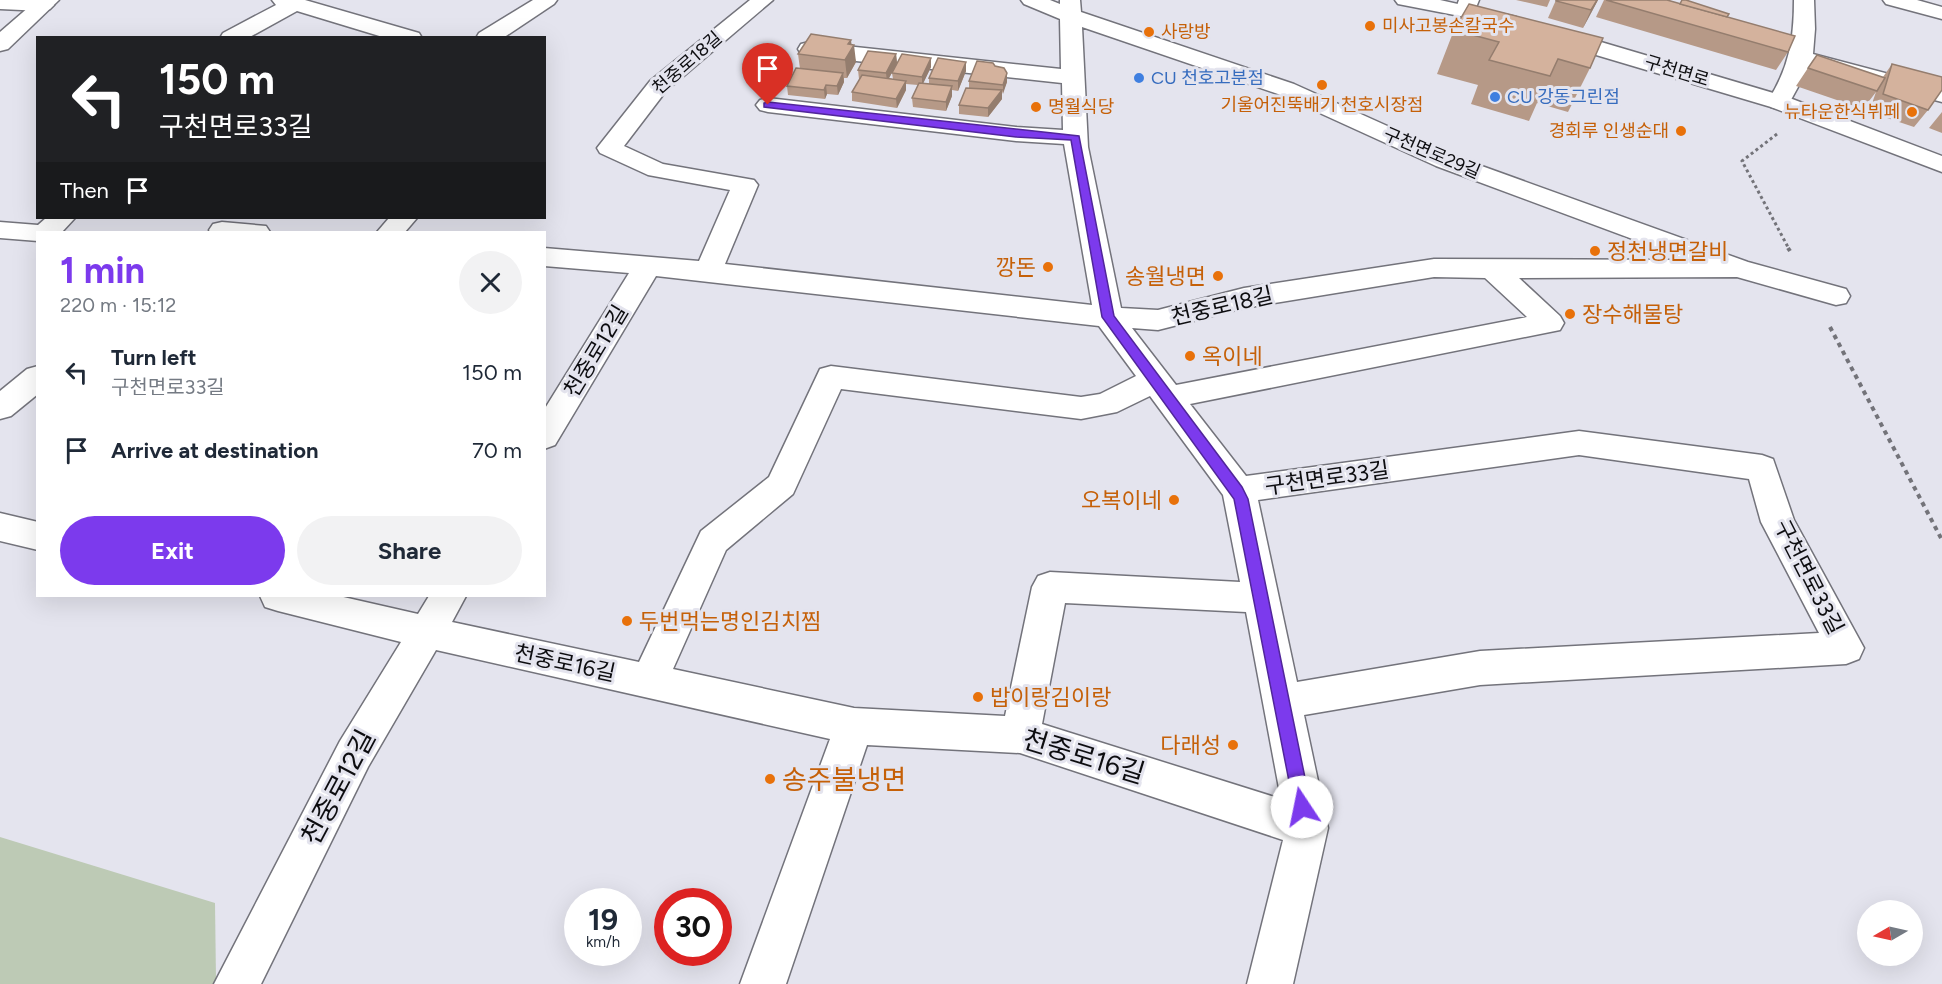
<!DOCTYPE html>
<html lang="en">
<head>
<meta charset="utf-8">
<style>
	body { margin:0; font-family:Figtree,"Noto Sans KR",sans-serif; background:#f2f2f3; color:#1f2937; height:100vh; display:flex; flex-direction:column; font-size:22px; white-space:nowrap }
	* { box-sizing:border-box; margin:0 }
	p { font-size:20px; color:#747a83 }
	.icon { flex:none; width:33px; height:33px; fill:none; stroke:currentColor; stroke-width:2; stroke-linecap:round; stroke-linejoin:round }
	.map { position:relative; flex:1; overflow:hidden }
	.panel { position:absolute; left:36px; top:231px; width:510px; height:366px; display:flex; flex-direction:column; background:#fff; border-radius:0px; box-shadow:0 6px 24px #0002 }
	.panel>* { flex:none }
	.hud { position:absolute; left:36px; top:36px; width:510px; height:183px; border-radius:0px; box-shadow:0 6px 24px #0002; background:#202124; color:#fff; overflow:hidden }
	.needle { width:39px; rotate:261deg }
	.buttons { position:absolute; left:1857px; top:900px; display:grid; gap:12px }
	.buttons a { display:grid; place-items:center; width:66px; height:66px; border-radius:50%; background:#fff; box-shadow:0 6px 24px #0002; font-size:30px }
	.speed { position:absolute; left:564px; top:888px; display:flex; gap:12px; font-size:30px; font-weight:700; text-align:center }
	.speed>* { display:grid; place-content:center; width:78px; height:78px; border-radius:50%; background:#fff; box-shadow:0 6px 24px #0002; line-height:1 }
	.speed small { font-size:15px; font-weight:400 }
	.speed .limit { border:9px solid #d22; background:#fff; color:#111 }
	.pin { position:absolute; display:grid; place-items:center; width:51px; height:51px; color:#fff; margin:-62px -26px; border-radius:50% 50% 50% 0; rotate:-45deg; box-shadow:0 0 6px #0007 }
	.pin .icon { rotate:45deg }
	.me { position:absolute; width:66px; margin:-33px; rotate:349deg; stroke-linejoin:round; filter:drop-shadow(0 0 4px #0008) }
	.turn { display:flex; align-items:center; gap:21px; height:126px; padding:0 24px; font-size:27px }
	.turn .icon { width:78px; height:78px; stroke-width:2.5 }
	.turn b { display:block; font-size:42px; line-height:51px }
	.then { display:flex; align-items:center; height:57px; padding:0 24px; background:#0003; gap:12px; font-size:22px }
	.round { display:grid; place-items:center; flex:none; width:63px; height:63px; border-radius:32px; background:#f2f2f3 }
	.headline { display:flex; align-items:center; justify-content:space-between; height:102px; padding:0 24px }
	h1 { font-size:36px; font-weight:700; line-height:45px; color:#7c3aed }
	.cta { display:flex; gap:12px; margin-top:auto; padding:12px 24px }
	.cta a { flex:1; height:69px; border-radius:36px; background:#7c3aed; color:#fff; font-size:24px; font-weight:700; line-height:69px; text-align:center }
	.cta a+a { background:#f2f2f3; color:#1f2937 }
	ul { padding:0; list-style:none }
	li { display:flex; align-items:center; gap:18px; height:78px; padding:0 24px }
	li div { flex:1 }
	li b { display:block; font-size:22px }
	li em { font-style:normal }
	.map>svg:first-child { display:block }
	.green { fill:#bdcab5 }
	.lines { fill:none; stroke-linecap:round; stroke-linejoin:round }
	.minor-casing { stroke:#73737b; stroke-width:3 }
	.secondary-casing { stroke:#73737b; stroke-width:3 }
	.path-far1 { stroke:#737379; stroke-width:3; stroke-dasharray:3 3; stroke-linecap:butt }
	.path { stroke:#737379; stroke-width:4; stroke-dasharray:4.5 4.5; stroke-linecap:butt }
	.minor { fill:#fff; fill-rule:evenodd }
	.secondary { fill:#fff; fill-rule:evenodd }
	.wall { fill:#b69987 }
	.shaded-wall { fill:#947d6e }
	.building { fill:#d4b29d; stroke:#947d6e; stroke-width:1.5 }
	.route { fill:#7c3aed; stroke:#51269a; stroke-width:1.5 }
	.food-dot { fill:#e8710a; stroke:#e4e4ee; stroke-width:2 }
	.shop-dot { fill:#3f7fe0; stroke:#e4e4ee; stroke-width:2 }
	.labels { text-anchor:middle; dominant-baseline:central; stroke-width:6; stroke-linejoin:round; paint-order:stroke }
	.far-food-label { font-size:18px; fill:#c56008; stroke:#e4e4ee; text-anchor:start }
	.far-street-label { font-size:18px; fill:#0d0d10; stroke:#e4e4ee }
	.far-shop-label { font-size:18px; fill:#366cbe; stroke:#e4e4ee; text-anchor:start }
	.food-label { font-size:22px; fill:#c56008; stroke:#e4e4ee; text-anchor:start }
	.street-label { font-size:22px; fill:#0d0d10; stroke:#e4e4ee }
	.near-street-label { font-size:27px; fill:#0d0d10; stroke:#e4e4ee }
	.near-food-label { font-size:27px; fill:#c56008; stroke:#e4e4ee; text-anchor:start }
</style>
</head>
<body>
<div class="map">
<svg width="1942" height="984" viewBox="0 0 1942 984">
	<rect width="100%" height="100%" fill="#e4e4ee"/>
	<!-- green -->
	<path class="green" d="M0,837L215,903L216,980L214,984H0Z"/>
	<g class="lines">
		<!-- minor casing -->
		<g class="minor-casing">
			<g id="minor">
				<path d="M0,0H48L54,5L50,9L43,11L0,9Z"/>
				<path d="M272,0H305L419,33L422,38H386L297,11L248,38H220L223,33L276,5Z"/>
				<path d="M533,0H557L554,4L503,38H476L479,33Z"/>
				<path d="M750,0H773L666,91L624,146L663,164L754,180L758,185L725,264L1092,305L1064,144L1016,141L768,112L760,110L756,105L760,100L768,98L1016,127L1063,130L1062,83L809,56L801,54L798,49L801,44L809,42L1061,69L1060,19L1024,4L1021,0H1050L1060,4V0H1080L1081,12L1294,84L1454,156L1748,262L1846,289L1850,296L1846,303L1836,305L1737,277L1519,278L1560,316L1564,323L1560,330L1190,404L1246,476L1579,431L1762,455L1773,459L1794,520L1864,648L1859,659L1846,664L1480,685L1304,715L1328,828L1293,984H1247L1283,840L1020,753L867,745L786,984H740L830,739L436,650L368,767L261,984H214L340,741L401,642L278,611L265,607L260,596H339L418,614L429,596H466L452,622L639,662L701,531L769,477L820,369L831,366L1081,397L1100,394L1136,376L1099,326L656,276L555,445L544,449V410L629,273L544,266V248L699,261L730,190L648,175L600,153L597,148L650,81ZM1082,27L1278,94L1436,166L1689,260L1434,259L1244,288L1158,310L1121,308L1088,147ZM1434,277L1485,278L1527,317L1176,385L1132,328L1158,330L1244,308ZM841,389L1081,419L1117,412L1150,396L1223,495L1240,582L1050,572L1038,576L1032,587L1005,716L854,708L673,669L726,550L793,494ZM1579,455L1749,479L1761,522L1819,633L1480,651L1297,682L1258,500ZM1065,603L1246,612L1281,799L1042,724Z"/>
				<path d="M1459,0H1479L1473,15L1466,17L1459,15L1455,11Z"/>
				<path d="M1794,0H1814L1815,29L1813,54L1942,88V102L1809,67L1787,107L1779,109L1771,107L1767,102C1789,69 1794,39 1794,0Z"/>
				<path d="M1883,0H1917L1942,7V19L1886,4Z"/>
				<path d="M46,218H75L62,232H38V241L0,238V222L38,225Z"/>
				<path d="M389,218H417L405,232H377Z"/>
				<path d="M222,222L266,226L270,232H210L209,230L213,224Z"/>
				<path d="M38,366V394L11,416L0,419V391L27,369Z"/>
				<path d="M0,513L38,522V550L0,541Z"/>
			</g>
		</g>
		<!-- secondary casing -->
		<g class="secondary-casing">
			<g id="secondary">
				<path d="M37,0H59L8,49L0,51V32Z"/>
				<path d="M1395,0H1440L1516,17L1519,22L1516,27L1508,28L1465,17L1398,4Z"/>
				<path d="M1557,29L1787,97L1942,156V172L1771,107L1549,41L1546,36L1549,31Z"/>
			</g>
		</g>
		<!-- path-far1 -->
		<path class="path-far1" d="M1777,134L1742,161L1789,249"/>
		<!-- path -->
		<g class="path">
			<path d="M1788,248L1790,251"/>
			<path d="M1830,327L1942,540"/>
		</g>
		<!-- minor -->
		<use href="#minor" class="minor"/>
		<!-- secondary -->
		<use href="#secondary" class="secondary"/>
	</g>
	<!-- wall -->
	<g class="wall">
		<path d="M1516,0H1550L1547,7Z"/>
		<path d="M1556,0H1598L1583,28L1548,18Z"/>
		<path d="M1604,0H1668L1680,4L1729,14L1727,17L1788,52L1776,70L1596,17Z"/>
		<path d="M1469,4L1590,68L1568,112L1537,103L1529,121L1471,104L1478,85L1437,74L1454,30Z"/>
		<path d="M851,44L856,62L847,78H844V82L838,95L827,94L825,99L788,95L787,86L800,69L798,54Z"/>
		<path d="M896,54L897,63L889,78L893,79L892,73L931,67L923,83L929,84V78L966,62V71L958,91L952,90V96L946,111L913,107L912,98L918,85L906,84V90L897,108L852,101V92L860,79H859L858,70Z"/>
		<path d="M1892,64L1928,110L1914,127L1869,112L1876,92L1863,109L1796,86L1808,68L1883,77Z"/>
		<path d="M995,66L1007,73V82L1002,94V99L988,117L959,114V105L969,88V81Z"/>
		<path d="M1942,112V133L1929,128Z"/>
	</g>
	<!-- shaded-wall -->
	<g class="shaded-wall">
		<path d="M1597,0H1598L1583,28L1591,10Z"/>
		<path d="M851,40L852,49L854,45L856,62L847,78L845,60L848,44Z"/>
		<path d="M896,54L897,63L887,82L886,73Z"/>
		<path d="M931,58V67L922,86V77Z"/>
		<path d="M966,62V71L958,91V81Z"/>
		<path d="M843,73L844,82L838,95L837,86Z"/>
		<path d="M1007,73V82L1003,94V85Z"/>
		<path d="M906,81V90L897,108L896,99Z"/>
		<path d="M826,85L827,94L825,99L824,90Z"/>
		<path d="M952,86V96L946,111V102Z"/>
		<path d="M1002,90V99L988,117V108Z"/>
	</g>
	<!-- building -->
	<g class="building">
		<path d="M1556,0H1597L1591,10L1556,1Z"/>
		<path d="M1606,0H1667L1795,36L1788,52Z"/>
		<path d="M1682,0H1686L1729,14L1727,17L1680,4Z"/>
		<path d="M1469,4L1603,38L1590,68L1558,59L1550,76L1489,60L1499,42L1454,30Z"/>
		<path d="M811,34L851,40L848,44L854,45L845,60L798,54Z"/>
		<path d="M868,51L896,54L886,73L858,70Z"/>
		<path d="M902,54L931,58L922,77L892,73Z"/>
		<path d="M1817,55L1885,78L1877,91L1808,68Z"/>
		<path d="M938,58L966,62L958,81L929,78Z"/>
		<path d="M977,61L993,63L995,66L1004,68L1007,73L1003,85L969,81Z"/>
		<path d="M1892,64L1942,77V90L1928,110L1883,94Z"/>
		<path d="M796,68L843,73L837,86L826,85L824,90L787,86Z"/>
		<path d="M862,75L906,81L896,99L852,92Z"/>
		<path d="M919,83L952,86L946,102L912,98Z"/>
		<path d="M966,88L1002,90L988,108L959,105Z"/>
	</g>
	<!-- route -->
	<path class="route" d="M768,102L1079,136L1114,316L1242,487L1248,499L1311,807L1308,812L1302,815L1296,812L1294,807L1234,499L1102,317L1071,140L1016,137L764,107V103Z"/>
	<!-- markers -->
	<g class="food-dot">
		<circle cx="1370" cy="26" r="6"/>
		<circle cx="1149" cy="32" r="6"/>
		<circle cx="1322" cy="85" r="6"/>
		<circle cx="1036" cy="107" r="6"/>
		<circle cx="1912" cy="112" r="6"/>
		<circle cx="1681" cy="131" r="6"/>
		<circle cx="1595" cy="251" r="6"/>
		<circle cx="1048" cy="267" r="6"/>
		<circle cx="1218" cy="276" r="6"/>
		<circle cx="1570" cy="314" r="6"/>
		<circle cx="1190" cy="356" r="6"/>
		<circle cx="1174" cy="500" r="6"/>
		<circle cx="627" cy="621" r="6"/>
		<circle cx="978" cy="697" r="6"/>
		<circle cx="1233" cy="745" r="6"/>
		<circle cx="770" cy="779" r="6"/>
	</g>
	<g class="shop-dot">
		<circle cx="1139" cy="78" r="6"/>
		<circle cx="1495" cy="97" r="6"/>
	</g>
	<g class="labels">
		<!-- far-food labels -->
		<g class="far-food-label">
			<text x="1382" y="26">미사고봉손칼국수</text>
			<text x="1161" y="32">사랑방</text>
			<text x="1322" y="105" text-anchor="middle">기울어진뚝배기 천호시장점</text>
			<text x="1048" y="107">명월식당</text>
			<text x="1900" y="112" text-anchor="end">뉴타운한식뷔페</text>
			<text x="1669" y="131" text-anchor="end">경회루 인생순대</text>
		</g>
		<!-- far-street labels -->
		<g class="far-street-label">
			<text transform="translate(687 63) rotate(-41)">천중로18길</text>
			<text transform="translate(1677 71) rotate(17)">구천면로</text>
			<text transform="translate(1432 153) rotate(23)">구천면로29길</text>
		</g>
		<!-- far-shop labels -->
		<g class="far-shop-label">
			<text x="1151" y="78">CU 천호고분점</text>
			<text x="1507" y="97">CU 강동그린점</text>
		</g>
		<!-- food labels -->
		<g class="food-label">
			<text x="1607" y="251">정천냉면갈비</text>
			<text x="1036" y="267" text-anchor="end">깡돈</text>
			<text x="1206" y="276" text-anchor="end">송월냉면</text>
			<text x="1582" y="314">장수해물탕</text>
			<text x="1202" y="356">옥이네</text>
			<text x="1162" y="500" text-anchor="end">오복이네</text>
			<text x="639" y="621">두번먹는명인김치찜</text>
			<text x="990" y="697">밥이랑김이랑</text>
			<text x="1221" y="745" text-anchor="end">다래성</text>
		</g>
		<!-- street labels -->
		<g class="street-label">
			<text transform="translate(1222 306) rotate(-13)">천중로18길</text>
			<text transform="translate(596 351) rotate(-59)">천중로12길</text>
			<text transform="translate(1327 478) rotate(-8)">구천면로33길</text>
			<text transform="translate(1809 577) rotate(63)">구천면로33길</text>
			<text transform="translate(565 663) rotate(12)">천중로16길</text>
		</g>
		<!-- near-street labels -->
		<g class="near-street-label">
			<text transform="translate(1084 756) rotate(17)">천중로16길</text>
			<text transform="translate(338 787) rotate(-62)">천중로12길</text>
		</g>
		<!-- near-food labels -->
		<g class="near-food-label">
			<text x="782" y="779">송주불냉면</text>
		</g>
	</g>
</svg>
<div class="buttons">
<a><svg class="needle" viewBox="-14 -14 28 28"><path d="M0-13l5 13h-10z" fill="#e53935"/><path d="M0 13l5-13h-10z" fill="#747a83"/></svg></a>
</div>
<div class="speed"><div>19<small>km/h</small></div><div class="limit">30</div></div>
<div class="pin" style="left:768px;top:105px;background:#d93025"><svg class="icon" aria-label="arrive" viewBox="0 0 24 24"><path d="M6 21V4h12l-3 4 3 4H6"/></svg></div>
<svg class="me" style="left:1302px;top:807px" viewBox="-20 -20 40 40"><circle r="19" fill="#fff"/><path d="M0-13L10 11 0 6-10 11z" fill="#7c3aed"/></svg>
<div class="hud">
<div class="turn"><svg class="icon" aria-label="left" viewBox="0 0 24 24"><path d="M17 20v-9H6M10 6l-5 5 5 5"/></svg><div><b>150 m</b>구천면로33길</div></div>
<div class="then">Then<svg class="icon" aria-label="arrive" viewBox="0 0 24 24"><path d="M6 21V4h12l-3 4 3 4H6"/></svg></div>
</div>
<section class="panel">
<div class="headline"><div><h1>1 min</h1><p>220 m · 15:12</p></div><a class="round"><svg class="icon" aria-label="close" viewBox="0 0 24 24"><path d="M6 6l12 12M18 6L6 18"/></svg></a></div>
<ul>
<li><svg class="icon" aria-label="left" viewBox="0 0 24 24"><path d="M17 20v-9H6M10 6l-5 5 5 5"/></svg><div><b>Turn left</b><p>구천면로33길</p></div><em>150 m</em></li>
<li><svg class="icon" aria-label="arrive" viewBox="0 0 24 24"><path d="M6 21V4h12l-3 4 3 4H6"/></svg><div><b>Arrive at destination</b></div><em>70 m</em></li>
</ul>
<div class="cta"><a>Exit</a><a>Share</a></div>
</section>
</div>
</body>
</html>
